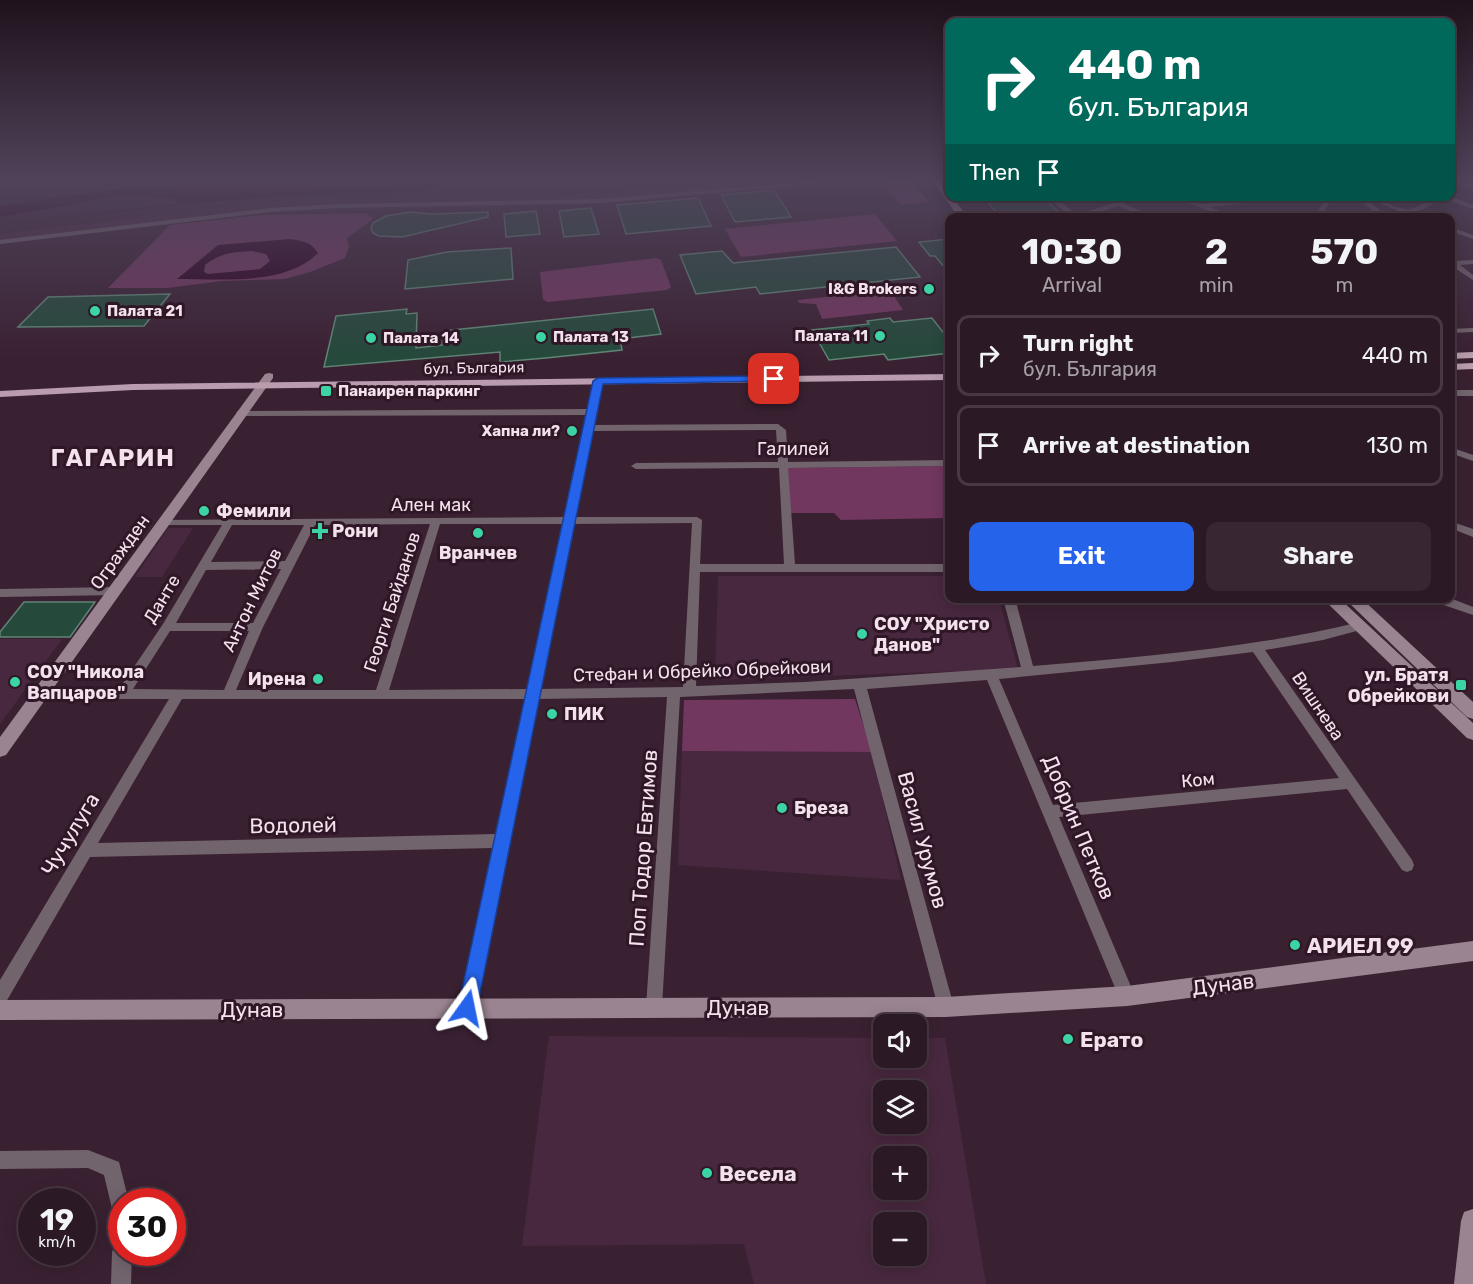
<!DOCTYPE html>
<html lang="en">
<head>
<meta charset="utf-8">
<style>
	body { margin:0; font-family:Rubik,sans-serif; background:#382632; color:#f1f3f6; height:100vh; display:flex; flex-direction:column; font-size:22px; white-space:nowrap }
	* { box-sizing:border-box; margin:0 }
	p { font-size:20px; color:#a6a0a7 }
	.icon { flex:none; width:33px; height:33px; fill:none; stroke:currentColor; stroke-width:2; stroke-linecap:round; stroke-linejoin:round }
	.map { position:relative; flex:1; overflow:hidden }
	.panel { position:absolute; left:945px; top:213px; width:510px; height:390px; display:flex; flex-direction:column; background:#2c1926; border-radius:12px; box-shadow:0 3px 15px #0003,0 0 0 2px #483843 }
	.panel>* { flex:none }
	.top-card { position:absolute; left:945px; top:18px; width:510px; height:183px; border-radius:12px; box-shadow:0 3px 15px #0003,0 0 0 2px #483843; background:#00695c; color:#fff; overflow:hidden }
	.controls { position:absolute; left:873px; top:1014px; display:grid; gap:12px }
	.controls a { display:grid; place-items:center; width:54px; height:54px; border-radius:12px; background:#2c1926; box-shadow:0 3px 15px #0003,0 0 0 2px #483843; font-size:30px }
	.speed { position:absolute; left:18px; top:1188px; display:flex; gap:12px; font-size:30px; font-weight:700; text-align:center }
	.speed>* { display:grid; place-content:center; width:78px; height:78px; border-radius:50%; background:#2c1926; box-shadow:0 3px 15px #0003,0 0 0 2px #483843; line-height:1 }
	.speed small { font-size:15px; font-weight:400 }
	.speed .limit { border:9px solid #d22; background:#fff; color:#111 }
	.pin { position:absolute; display:grid; place-items:center; width:51px; height:51px; color:#fff; margin:-26px; border-radius:12px; box-shadow:0 3px 9px #0006 }
	.me { position:absolute; width:66px; margin:-33px; rotate:12deg; stroke-linejoin:round; filter:drop-shadow(0 0 4px #0008) }
	.turn { display:flex; align-items:center; gap:21px; height:126px; padding:0 24px; font-size:27px }
	.turn .icon { width:78px; height:78px; stroke-width:2.5 }
	.turn b { display:block; font-size:42px; line-height:51px }
	.then { display:flex; align-items:center; height:57px; padding:0 24px; background:#0003; gap:12px; font-size:22px }
	.eta { display:flex; justify-content:space-evenly; align-items:center; height:102px; text-align:center }
	.eta b { font-size:36px; font-weight:700; line-height:42px }
	.button { display:flex; gap:12px; margin-top:auto; padding:12px 24px }
	.button a { flex:1; height:69px; border-radius:12px; background:#2563eb; color:#fff; font-size:24px; font-weight:700; line-height:69px; text-align:center }
	.button a+a { background:#382632; color:#f1f3f6 }
	ul { padding:0; list-style:none }
	li { display:flex; align-items:center; gap:18px; height:81px; margin:0 12px 9px; padding:0 12px; border:3px solid #483843; border-radius:12px }
	li div { flex:1 }
	li b { display:block; font-size:22px }
	li em { font-style:normal }
	.map>svg:first-child { display:block }
	.built { fill:#48283e; fill-rule:evenodd }
	.green { fill:#71375f }
	.water { fill:#2c0021; fill-rule:evenodd }
	.building { fill:#25493b; stroke:#5f8575; stroke-width:1.5 }
	.lines { fill:none; stroke-linecap:round; stroke-linejoin:round }
	.street { fill:#72646d; fill-rule:evenodd }
	.secondary { fill:#9a8492; fill-rule:evenodd }
	.primary { fill:#b99daf; fill-rule:evenodd }
	.route { fill:#2563eb; stroke:#184099; stroke-width:1.5 }
	.poi-dot { fill:#3bd4a4; stroke:#301728; stroke-width:2 }
	.labels { text-anchor:middle; dominant-baseline:central; stroke-width:6; stroke-linejoin:round; paint-order:stroke }
	.far-poi-label { font-size:15px; font-weight:bold; fill:#f3e2ed; stroke:#301728; text-anchor:start }
	.far-street-label { font-size:15px; fill:#f3e2ed; stroke:#301728 }
	.street-label { font-size:18px; fill:#f3e2ed; stroke:#301728 }
	.poi-label { font-size:18px; font-weight:bold; fill:#f3e2ed; stroke:#301728; text-anchor:start }
	.near-street-label { font-size:21px; fill:#f3e2ed; stroke:#301728 }
	.near-poi-label { font-size:21px; font-weight:bold; fill:#f3e2ed; stroke:#301728; text-anchor:start }
	.district-label { font-size:24px; font-weight:bold; letter-spacing:1.5px; fill:#f3e2ed; stroke:#301728 }
</style>
</head>
<body>
<div class="map">
<svg width="1473" height="1284" viewBox="0 0 1473 1284">
	<rect width="100%" height="100%" fill="#3a2132"/>
	<!-- built -->
	<g class="built">
		<path d="M794,178H896L600,204L264,213L0,244V234L267,202L321,199L457,198L594,194Z"/>
		<path d="M168,528H193L162,577H135Z"/>
		<path d="M718,576H949L950,598L999,599L1018,669L715,680Z"/>
		<path d="M0,639H62L0,724Z"/>
		<path d="M682,751L872,752L901,880L678,865Z"/>
		<path d="M549,1036L883,1038L884,1058H916L917,1038H945L986,1284H754L744,1244L522,1246ZM916,1090V1124H884V1090ZM916,1156V1190H884V1156ZM884,1222H916V1256H884Z"/>
	</g>
	<!-- green -->
	<g class="green">
		<path d="M909,180L929,202L901,205L881,182Z"/>
		<path d="M367,213L373,219L347,238L349,247L345,258L310,272L285,279L222,281L167,288H108L170,225L262,215Z"/>
		<path d="M875,214L897,241L741,257L725,229Z"/>
		<path d="M656,258L661,260L671,287L667,290L547,302L543,299L540,272Z"/>
		<path d="M890,290L903,310L822,319L816,304L799,303L798,300Z"/>
		<path d="M949,466V518L841,520L834,513H791L787,468Z"/>
		<path d="M855,699L872,752L682,751L684,700Z"/>
	</g>
	<!-- water -->
	<g class="water">
		<path d="M219,178H340L310,185L391,189L410,187L433,178H456L436,188L422,191L298,195L183,204L0,225L176,204L180,201L171,198L122,195L0,217V206L108,190L202,183Z"/>
		<path d="M290,239C304,241 311,242 318,253C286,286 219,279 177,279L218,245ZM252,251L266,254L270,261L260,269L208,274L204,272L205,265C220,253 233,252 252,251Z"/>
	</g>
	<!-- building -->
	<g class="building">
		<path d="M774,190L791,217L735,222L721,195Z"/>
		<path d="M994,196H1041L1066,218H1002L988,203L1001,202Z"/>
		<path d="M698,198L711,226L626,234L617,205Z"/>
		<path d="M591,208L599,234L564,237L559,211Z"/>
		<path d="M536,211L540,234L506,237L504,214Z"/>
		<path d="M410,212L432,214L488,212V217L402,237L379,236L373,233L371,228L373,223L386,216Z"/>
		<path d="M950,239V274L935,256H930L919,242Z"/>
		<path d="M896,247L920,277L760,294L756,287L696,294L680,255L722,251L733,263Z"/>
		<path d="M511,248L513,279L405,289L408,260L447,252Z"/>
		<path d="M170,294L144,326L18,327L48,297Z"/>
		<path d="M407,309L406,314L417,313L416,348L442,345L443,331L653,309L661,334L620,339L622,350L546,358L500,362V352L324,367L336,316Z"/>
		<path d="M890,318L893,322L932,318L950,341V353L888,360L884,354L829,360L812,330L869,324L867,321Z"/>
		<path d="M24,602H95L70,637H0V632Z"/>
	</g>
	<g class="lines">
		<!-- street -->
		<g class="street">
			<path d="M852,178H883L600,203L338,208L271,212L0,244V240L271,208L338,204L600,199Z"/>
			<path d="M1450,180L1473,185V189L1450,184Z"/>
			<path d="M1047,196H1054L1077,215L1135,196H1146L1124,204L1159,218H1149L1118,206L1083,218H1071Z"/>
			<path d="M1171,196H1181L1202,204L1279,196H1307L1210,207L1237,218H1227Z"/>
			<path d="M1317,196H1324L1330,202L1320,218H1313L1324,202Z"/>
			<path d="M1354,196H1362L1390,218H1382Z"/>
			<path d="M1363,196C1379,196 1390,207 1405,209C1417,210 1425,201 1436,197C1448,193 1462,201 1473,205V209L1443,198L1424,209L1412,212L1425,218H1415Z"/>
			<path d="M1450,227L1473,235V239L1450,231Z"/>
			<path d="M1450,259L1454,261L1473,260V264L1460,265L1473,275V280L1450,265Z"/>
			<path d="M1473,328V332L1450,333V329Z"/>
			<path d="M598,378L602,381L593,425L778,424L786,430L788,462L950,460V466L788,468L795,564H950V572H700L696,686L805,682L1021,667L1003,598H1015L1033,666C1143,657 1253,648 1360,622L1364,623L1366,626L1364,629L1323,640L1265,650L1412,860L1414,865L1412,870L1407,872L1402,870L1347,789L1059,817L1135,996L1133,1002L1127,1004L1121,1002L987,680L867,689L954,1007L952,1013L946,1015L940,1013L938,1007L854,689L680,697L662,1007L660,1013L654,1015L648,1013L646,1007L667,697L538,699L510,841L473,1014L467,1016L461,1014L459,1008L493,848L90,857L6,1002L0,1004V980L169,699H42L38,698L36,694L38,690L42,689H119L163,624L222,525H166L161,522L162,520L564,517L586,415L241,416L236,413L238,411L588,409L594,381ZM776,430L778,462L636,463L631,466L636,469L779,468L784,564H700L702,520L697,517H575L592,431ZM692,523L683,687L540,689L573,524ZM430,524L376,690H236L263,627L315,525ZM440,524H563L527,689L389,690ZM232,525H304L285,561L211,562ZM281,569L253,623H176L206,570ZM170,631H249L224,690L133,689ZM1253,652L1339,778L1053,805L999,679L1172,662ZM182,699H525L496,834L98,843Z"/>
			<rect x="1450" y="390" width="23" height="6"/>
			<path d="M1450,447L1473,455V461L1450,453Z"/>
			<path d="M1450,521L1473,529V537L1450,528Z"/>
			<path d="M116,587L122,591L116,595L0,597V589Z"/>
			<path d="M1431,598H1450L1473,607V615L1432,601Z"/>
			<path d="M88,1150L119,1162L129,1202H122V1223L115,1221L104,1175L88,1168L0,1169V1151Z"/>
			<path d="M122,1242V1252H132L131,1284H111L112,1252L115,1245Z"/>
		</g>
		<!-- secondary -->
		<g class="secondary">
			<path d="M269,373L273,374V378L6,755L0,757V737L265,374Z"/>
			<path d="M1322,598H1339L1473,723V740L1467,738Z"/>
			<path d="M1344,598H1361L1473,702V719L1467,717Z"/>
			<path d="M1473,941V961L1127,1006L946,1017L0,1020V1000L946,997L1127,986Z"/>
			<path d="M1473,1209V1284H1454L1461,1221L1464,1212Z"/>
		</g>
		<!-- primary -->
		<g class="primary">
			<path d="M931,178H938L950,196H952L968,218H959Z"/>
			<path d="M1473,352V358L1450,359V353Z"/>
			<path d="M1473,363V369L1450,370V364Z"/>
			<path d="M950,374V380L133,390L0,397V391L133,384Z"/>
		</g>
	</g>
	<!-- sky -->
	<linearGradient id="sky" x2="0" y2="1"><stop stop-color="#20121c"/><stop offset="0.5" stop-color="#4f435a"/><stop offset="1" stop-color="#4f435a" stop-opacity="0"/></linearGradient>
	<rect width="1473" height="358" fill="url(#sky)"/>
	<!-- route -->
	<path class="route" d="M774,376L778,377V381L603,384L477,1008L474,1014L467,1017L460,1014L458,1008L593,381L598,378Z"/>
	<!-- markers -->
	<g class="poi-dot">
		<circle cx="929" cy="289" r="6"/>
		<circle cx="95" cy="311" r="6"/>
		<circle cx="880" cy="336" r="6"/>
		<circle cx="541" cy="337" r="6"/>
		<circle cx="371" cy="338" r="6"/>
		<rect x="320" y="385" width="12" height="12" rx="3"/>
		<circle cx="572" cy="431" r="6"/>
		<circle cx="204" cy="511" r="6"/>
		<path d="M317 522h6v6h6v6h-6v6h-6v-6h-6v-6h6z"/>
		<circle cx="478" cy="533" r="6"/>
		<circle cx="862" cy="634" r="6"/>
		<circle cx="318" cy="679" r="6"/>
		<circle cx="15" cy="682" r="6"/>
		<rect x="1455" y="679" width="12" height="12" rx="3"/>
		<circle cx="552" cy="714" r="6"/>
		<circle cx="782" cy="808" r="6"/>
		<circle cx="1295" cy="945" r="6"/>
		<circle cx="1068" cy="1039" r="6"/>
		<circle cx="707" cy="1173" r="6"/>
	</g>
	<g class="labels">
		<!-- far-poi labels -->
		<g class="far-poi-label">
			<text x="917" y="289" text-anchor="end">I&amp;G Brokers</text>
			<text x="107" y="311">Палата 21</text>
			<text x="868" y="336" text-anchor="end">Палата 11</text>
			<text x="553" y="337">Палата 13</text>
			<text x="383" y="338">Палата 14</text>
			<text x="338" y="391">Панаирен паркинг</text>
			<text x="560" y="431" text-anchor="end">Хапна ли?</text>
		</g>
		<!-- far-street labels -->
		<g class="far-street-label">
			<text transform="translate(474 368) rotate(-1)">бул. България</text>
		</g>
		<!-- street labels -->
		<g class="street-label">
			<text x="793" y="449">Галилей</text>
			<text x="431" y="505">Ален мак</text>
			<text transform="translate(120 552) rotate(-54)">Огражден</text>
			<text transform="translate(162 599) rotate(-59)">Данте</text>
			<text transform="translate(252 600) rotate(-64)">Антон Митов</text>
			<text transform="translate(392 602) rotate(-72)">Георги Байданов</text>
			<text transform="translate(702 671) rotate(-2)">Стефан и Обрейко Обрейкови</text>
			<text transform="translate(1318 706) rotate(56)">Вишнева</text>
			<text transform="translate(1198 780) rotate(-5)">Ком</text>
		</g>
		<!-- poi labels -->
		<g class="poi-label">
			<text x="216" y="511">Фемили</text>
			<text x="332" y="531">Рони</text>
			<text x="478" y="553" text-anchor="middle">Вранчев</text>
			<text x="874" y="624">СОУ "Христо<tspan x="874" dy="21">Данов"</tspan></text>
			<text x="27" y="672">СОУ "Никола<tspan x="27" dy="21">Вапцаров"</tspan></text>
			<text x="1449" y="675" text-anchor="end">ул. Братя<tspan x="1449" dy="21">Обрейкови</tspan></text>
			<text x="306" y="679" text-anchor="end">Ирена</text>
			<text x="564" y="714">ПИК</text>
			<text x="794" y="808">Бреза</text>
		</g>
		<!-- near-street labels -->
		<g class="near-street-label">
			<text transform="translate(293 825) rotate(-1)">Водолей</text>
			<text transform="translate(1079 827) rotate(67)">Добрин Петков</text>
			<text transform="translate(70 834) rotate(-59)">Чучулуга</text>
			<text transform="translate(923 840) rotate(75)">Васил Урумов</text>
			<text transform="translate(643 848) rotate(-86)">Поп Тодор Евтимов</text>
			<text transform="translate(1223 984) rotate(-7)">Дунав</text>
			<text x="738" y="1007">Дунав</text>
			<text x="252" y="1009">Дунав</text>
		</g>
		<!-- near-poi labels -->
		<g class="near-poi-label">
			<text x="1307" y="945">АРИЕЛ 99</text>
			<text x="1080" y="1039">Ерато</text>
			<text x="719" y="1173">Весела</text>
		</g>
		<!-- district labels -->
		<g class="district-label">
			<text x="113" y="458">ГАГАРИН</text>
		</g>
	</g>
</svg>
<div class="controls">
<a><svg class="icon" aria-label="sound" viewBox="0 0 24 24"><path d="M4 9h4l5-4v14l-5-4H4zM17 9q2 3 0 6"/></svg></a>
<a><svg class="icon" aria-label="layers" viewBox="0 0 24 24"><path d="M12 4l9 5-9 5-9-5zM3 14l9 5 9-5"/></svg></a>
<a>+</a>
<a>−</a>
</div>
<div class="speed"><div>19<small>km/h</small></div><div class="limit">30</div></div>
<div class="pin" style="left:774px;top:379px;background:#d93025"><svg class="icon" aria-label="arrive" viewBox="0 0 24 24"><path d="M6 21V4h12l-3 4 3 4H6"/></svg></div>
<svg class="me" style="left:467px;top:1008px" viewBox="-20 -20 40 40"><path d="M0-17L14 15 0 8-14 15z" fill="#2563eb" stroke="#fff" stroke-width="4"/></svg>
<div class="top-card">
<div class="turn"><svg class="icon" aria-label="right" viewBox="0 0 24 24"><path d="M7 20v-9h11M14 6l5 5-5 5"/></svg><div><b>440 m</b>бул. България</div></div>
<div class="then">Then<svg class="icon" aria-label="arrive" viewBox="0 0 24 24"><path d="M6 21V4h12l-3 4 3 4H6"/></svg></div>
</div>
<section class="panel">
<div class="eta">
<div><b>10:30</b><p>Arrival</p></div>
<div><b>2</b><p>min</p></div>
<div><b>570</b><p>m</p></div>
</div>
<ul>
<li><svg class="icon" aria-label="right" viewBox="0 0 24 24"><path d="M7 20v-9h11M14 6l5 5-5 5"/></svg><div><b>Turn right</b><p>бул. България</p></div><em>440 m</em></li>
<li><svg class="icon" aria-label="arrive" viewBox="0 0 24 24"><path d="M6 21V4h12l-3 4 3 4H6"/></svg><div><b>Arrive at destination</b></div><em>130 m</em></li>
</ul>
<div class="button"><a>Exit</a><a>Share</a></div>
</section>
</div>
</body>
</html>
